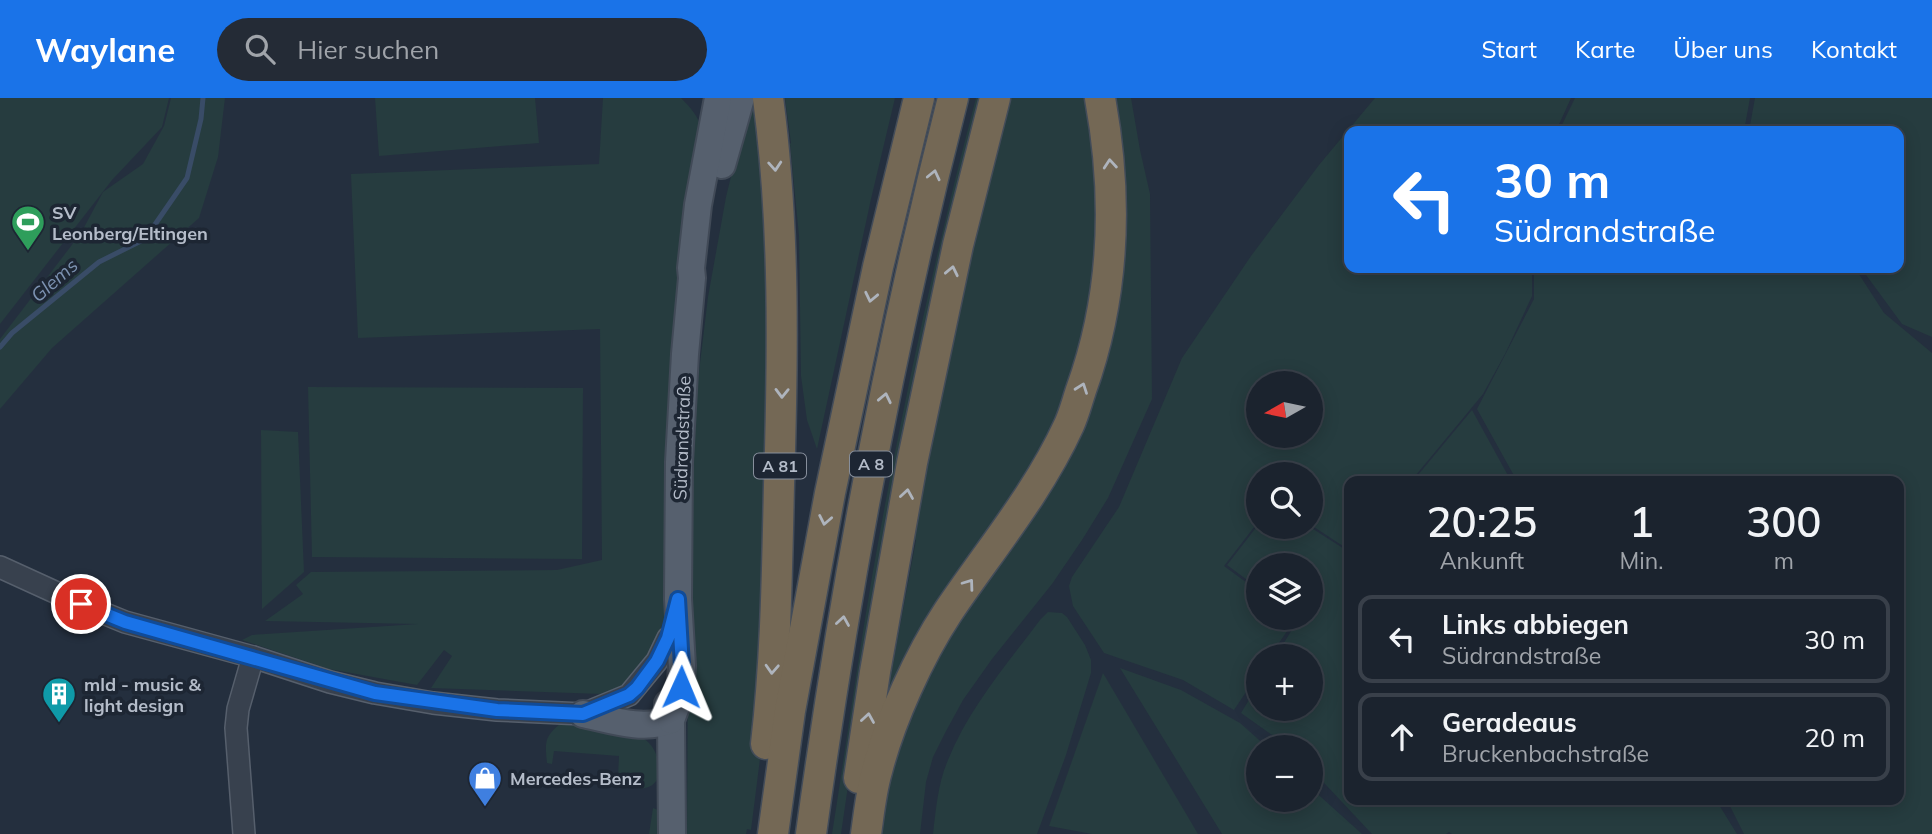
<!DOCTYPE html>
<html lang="de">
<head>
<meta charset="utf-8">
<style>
	body { margin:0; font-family:Mulish,sans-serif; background:#242b36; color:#f1f3f6; height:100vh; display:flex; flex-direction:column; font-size:26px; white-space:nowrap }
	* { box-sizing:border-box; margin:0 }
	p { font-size:23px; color:#a0a4aa }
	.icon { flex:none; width:38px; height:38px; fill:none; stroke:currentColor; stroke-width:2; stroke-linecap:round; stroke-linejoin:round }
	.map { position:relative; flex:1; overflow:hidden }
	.drawer { position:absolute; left:1344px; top:378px; width:560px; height:329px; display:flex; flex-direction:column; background:#1b232e; border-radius:14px; box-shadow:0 4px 18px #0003,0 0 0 2px #39404a }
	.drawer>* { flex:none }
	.banner { position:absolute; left:1344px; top:28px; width:560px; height:147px; border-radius:14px; box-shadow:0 4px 18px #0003,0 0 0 2px #39404a; background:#1a73e8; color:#fff; overflow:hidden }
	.needle { width:46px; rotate:261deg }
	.tools { position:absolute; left:1246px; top:273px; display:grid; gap:14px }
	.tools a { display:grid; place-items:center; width:77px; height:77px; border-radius:50%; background:#1b232e; box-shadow:0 4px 18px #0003,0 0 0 2px #39404a; font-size:35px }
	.pin { position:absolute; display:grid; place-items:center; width:60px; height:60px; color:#fff; margin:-30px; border:4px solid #fff; border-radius:50%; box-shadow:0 2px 7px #0007 }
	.me { position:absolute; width:77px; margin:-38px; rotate:1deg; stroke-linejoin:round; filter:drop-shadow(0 0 5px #0008) }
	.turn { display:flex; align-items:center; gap:24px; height:147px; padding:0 35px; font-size:32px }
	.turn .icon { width:91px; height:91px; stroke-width:2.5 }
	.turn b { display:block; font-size:49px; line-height:60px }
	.eta { display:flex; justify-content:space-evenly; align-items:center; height:119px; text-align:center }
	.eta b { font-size:42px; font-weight:600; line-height:49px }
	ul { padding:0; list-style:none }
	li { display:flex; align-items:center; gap:21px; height:88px; margin:0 14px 10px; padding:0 21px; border:4px solid #39404a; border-radius:14px }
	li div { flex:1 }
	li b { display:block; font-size:26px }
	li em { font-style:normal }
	header { display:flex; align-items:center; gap:42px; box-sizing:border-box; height:98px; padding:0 35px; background:#1a73e8; color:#fff }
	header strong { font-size:33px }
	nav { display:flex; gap:38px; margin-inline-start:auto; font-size:24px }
	.search { width:490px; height:63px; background:#242b36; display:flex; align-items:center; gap:18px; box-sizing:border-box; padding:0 24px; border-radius:38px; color:#a0a4aa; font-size:26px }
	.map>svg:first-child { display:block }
	.green { fill:#263c3f; fill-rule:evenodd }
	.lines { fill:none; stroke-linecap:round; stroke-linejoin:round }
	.stream { stroke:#394c67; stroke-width:5 }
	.minor-casing { stroke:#565f6c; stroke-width:24 }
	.major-casing { stroke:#414a57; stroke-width:30 }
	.highway-casing { stroke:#434c59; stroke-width:33 }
	.minor { stroke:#38414e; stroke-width:21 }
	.major { stroke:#56606e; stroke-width:26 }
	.highway { stroke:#746855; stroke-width:30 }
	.oneway { stroke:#aeb4bd }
	.route-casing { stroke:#114b97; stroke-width:18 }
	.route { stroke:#1a73e8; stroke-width:12 }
	.labels { text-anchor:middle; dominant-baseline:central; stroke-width:7; stroke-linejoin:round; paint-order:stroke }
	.shield { fill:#1d2633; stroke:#878f9c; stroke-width:2 }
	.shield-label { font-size:16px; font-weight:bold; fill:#b4bcc9 }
	.poi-label { font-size:18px; font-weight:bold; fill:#b4bcc9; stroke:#1d2633; text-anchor:start }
	.street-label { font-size:18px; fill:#b4bcc9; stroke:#1d2633 }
	.water-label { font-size:19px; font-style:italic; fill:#7c92b1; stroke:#1d2633 }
</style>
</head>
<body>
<header>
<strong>Waylane</strong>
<div class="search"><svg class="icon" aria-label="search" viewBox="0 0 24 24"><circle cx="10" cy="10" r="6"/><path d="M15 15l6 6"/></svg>Hier suchen</div>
<nav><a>Start</a><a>Karte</a><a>Über uns</a><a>Kontakt</a></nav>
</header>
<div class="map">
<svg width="1932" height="736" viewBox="0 0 1932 736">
	<rect width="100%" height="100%" fill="#242f3e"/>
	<!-- green -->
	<g class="green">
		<path d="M0,0H169L162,29L112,82L0,226Z"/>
		<path d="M171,0H225L218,59L199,120L52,250L0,311V241L81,135L103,94L143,66L164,28Z"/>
		<path d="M375,0H535L539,45L379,58Z"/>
		<path d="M603,0H681C691,10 698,18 702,32L667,512L653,554L626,586L602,596L431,590L452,558L444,552L417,587L329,571L242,542L252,537L418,526L265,523L303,496L296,487L311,474L557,472L602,462L600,231L358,240L351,76L599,66Z"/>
		<path d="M750,0H757L773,114L763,637L751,732L747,731L746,736H687L689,383L695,307L708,199L726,99Z"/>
		<path d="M785,0H895L871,101L817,351L807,322L801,278L799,138L790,46L791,45Z"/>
		<path d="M976,0H983L865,571L841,736H832C846,648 858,560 873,473C901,314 935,156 976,0Z"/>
		<path d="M1009,0H1087L1097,63V135L1088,219L1065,298L1047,338L1026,378L890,593L888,592L916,442L911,440L946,255Z"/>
		<path d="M1114,0H1131L1140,52L1150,96L1152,301L1108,400L1082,442L1052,486L992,561L963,602L945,635L933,659L926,684L920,736H876L899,635L942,550L1081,328Z"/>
		<path d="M1375,0H1571L1556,33H1349V170H1532V198L1505,256L1483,296L1411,383H1349V452L1311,427V376H1258V424L1224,468L1258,493V520H1296L1270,558H1258V576L1234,612L1183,582L1104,555L1073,508L1069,488L1072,479L1119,409L1182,260L1251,158L1319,67ZM1258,285H1311V338H1258Z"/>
		<path d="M1575,0H1750L1744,33H1559Z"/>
		<path d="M1755,0H1932V239L1902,226L1861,170H1899V33H1749Z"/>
		<path d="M1534,170H1855L1884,215L1932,255V736H1744L1727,702H1899V383H1517L1477,311L1534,201Z"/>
		<path d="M308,289L583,290L582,461L312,459Z"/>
		<path d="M1472,312L1511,383H1413Z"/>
		<path d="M261,332L298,334L304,474L262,511Z"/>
		<path d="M1258,427V429H1310L1349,454V702H1716L1737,736H1452L1449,734L1446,736H1372L1311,671V649H1289L1241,615L1258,587V611H1311V558H1276L1299,520H1311V467H1258V490L1227,467Z"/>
		<path d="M1048,514L1062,515L1067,519L1085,547L1091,562V575L1066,657L1037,736H933C936,711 938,685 948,662C969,610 1007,566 1040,522Z"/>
		<path d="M1120,570L1181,592L1240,625L1267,649H1258V702H1311V690L1362,736H1222Z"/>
		<path d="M1103,575L1198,736H1092L1049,728Z"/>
		<path d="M560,626L633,636C638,638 644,640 648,644C660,655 667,686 645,690C640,691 633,690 628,689V682L622,681V678H618L619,658L554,653L552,666L547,665C545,645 544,639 560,626Z"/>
		<path d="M653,710L658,712L660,715V736H649Z"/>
	</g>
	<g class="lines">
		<!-- stream -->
		<path class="stream" d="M0,249L12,235L99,164L145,141L187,80L201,21L203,0"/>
		<!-- minor casing -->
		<g class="minor-casing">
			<g id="minor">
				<path d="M0,469L81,506L125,524L253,559L330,584L375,595L433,605L497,612L583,616L629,597L657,563L668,540"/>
				<path d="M244,736L236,630L238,611L253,559"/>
			</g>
		</g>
		<!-- major casing -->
		<g class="major-casing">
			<g id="major">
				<path d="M722,67L741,0"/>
				<path d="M668,606L671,622L672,736"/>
				<path d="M583,616C611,622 643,633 671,622"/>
				<path d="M671,622L680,598L682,568L678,501L679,364L685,256L692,180L691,170L698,107L718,0"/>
			</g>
		</g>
		<!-- highway casing -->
		<g class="highway-casing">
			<g id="highway">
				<path d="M766,646C776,560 777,473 779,387C783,257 785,128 768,0"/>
				<path d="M859,680L875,574L912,365L958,147L995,0"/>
				<path d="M773,736L790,613L830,395L878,169L919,0"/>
				<path d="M811,736C845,488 891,242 953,0"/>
				<path d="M866,736C869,715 871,694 877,673C890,622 919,558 948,514C989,453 1038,395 1069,327C1074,316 1077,304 1081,292C1115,198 1118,99 1100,0"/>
			</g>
		</g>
		<!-- minor -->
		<use href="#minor" class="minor"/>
		<!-- major -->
		<use href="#major" class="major"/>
		<!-- highway -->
		<use href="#highway" class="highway"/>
	</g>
	<!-- one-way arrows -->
	<defs><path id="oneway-chevron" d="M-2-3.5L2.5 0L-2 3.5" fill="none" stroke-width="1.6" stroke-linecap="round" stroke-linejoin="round" transform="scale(1.75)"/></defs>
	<g class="oneway">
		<use href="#oneway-chevron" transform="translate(1110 66) rotate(-95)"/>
		<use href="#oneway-chevron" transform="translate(775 68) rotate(86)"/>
		<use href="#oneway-chevron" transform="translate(934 77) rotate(-77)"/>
		<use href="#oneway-chevron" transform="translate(952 173) rotate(-78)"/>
		<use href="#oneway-chevron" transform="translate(871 199) rotate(102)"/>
		<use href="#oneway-chevron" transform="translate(1082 290) rotate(-70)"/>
		<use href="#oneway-chevron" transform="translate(782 295) rotate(91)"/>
		<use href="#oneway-chevron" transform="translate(885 300) rotate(-78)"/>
		<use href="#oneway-chevron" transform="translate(907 396) rotate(-81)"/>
		<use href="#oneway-chevron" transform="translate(825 422) rotate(101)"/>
		<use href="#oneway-chevron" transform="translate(969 486) rotate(-54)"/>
		<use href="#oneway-chevron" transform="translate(843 523) rotate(-81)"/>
		<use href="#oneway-chevron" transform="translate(772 571) rotate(93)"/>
		<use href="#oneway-chevron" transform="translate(868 620) rotate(-81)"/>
	</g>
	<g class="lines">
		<!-- route casing -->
		<g class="route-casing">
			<path id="route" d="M81,506L125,524L375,595L497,612L583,616L629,597L637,590L657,563L668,540L678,501L682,568L681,589"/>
		</g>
		<!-- route -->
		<use href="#route" class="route"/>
	</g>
	<!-- icons -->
	<defs>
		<g id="stadium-pin" transform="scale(1.75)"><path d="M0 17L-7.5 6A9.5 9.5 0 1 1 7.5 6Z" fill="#2e9e5b" stroke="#1d2633"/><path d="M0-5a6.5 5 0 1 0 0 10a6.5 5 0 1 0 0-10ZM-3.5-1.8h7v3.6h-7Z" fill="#fff"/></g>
		<g id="building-pin" transform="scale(1.75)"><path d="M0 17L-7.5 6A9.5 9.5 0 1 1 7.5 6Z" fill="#0f9aa8" stroke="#1d2633"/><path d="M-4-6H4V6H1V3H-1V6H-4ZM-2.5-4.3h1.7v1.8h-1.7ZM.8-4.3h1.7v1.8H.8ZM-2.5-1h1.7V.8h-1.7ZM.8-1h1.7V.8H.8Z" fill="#fff"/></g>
		<g id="shop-pin" transform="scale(1.75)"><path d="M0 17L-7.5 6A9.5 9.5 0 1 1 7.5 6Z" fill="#3f7fe0" stroke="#1d2633"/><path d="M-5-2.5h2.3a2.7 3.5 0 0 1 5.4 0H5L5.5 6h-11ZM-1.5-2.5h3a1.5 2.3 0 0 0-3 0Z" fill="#fff"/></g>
	</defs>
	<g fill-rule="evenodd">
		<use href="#stadium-pin" x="28" y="124"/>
		<use href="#building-pin" x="59" y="596"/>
		<use href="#shop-pin" x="485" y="680"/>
	</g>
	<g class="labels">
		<!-- shield labels -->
		<g class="shield">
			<rect x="850" y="353.5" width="42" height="25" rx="5"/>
			<rect x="754" y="355.5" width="52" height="25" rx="5"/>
		</g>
		<g class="shield-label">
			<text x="871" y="366">A 8</text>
			<text x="780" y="368">A 81</text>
		</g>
		<!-- poi labels -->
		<g class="poi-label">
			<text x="52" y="114">SV<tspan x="52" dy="21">Leonberg/Eltingen</tspan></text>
			<text x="84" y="586">mld - music &amp;<tspan x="84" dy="21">light design</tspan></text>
			<text x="510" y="680">Mercedes-Benz</text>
		</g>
		<!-- street labels -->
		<g class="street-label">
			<text transform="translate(682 340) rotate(-88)">Südrandstraße</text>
		</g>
		<!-- water labels -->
		<g class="water-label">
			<text transform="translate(54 182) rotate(-41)">Glems</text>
		</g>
	</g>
</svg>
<div class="tools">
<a><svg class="needle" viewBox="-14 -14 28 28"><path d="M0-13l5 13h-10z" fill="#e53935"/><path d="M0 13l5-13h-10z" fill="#a0a4aa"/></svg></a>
<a><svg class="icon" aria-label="search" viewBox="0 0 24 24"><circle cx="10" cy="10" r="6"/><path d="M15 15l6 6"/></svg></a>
<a><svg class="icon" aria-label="layers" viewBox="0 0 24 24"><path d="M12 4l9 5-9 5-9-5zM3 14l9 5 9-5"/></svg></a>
<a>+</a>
<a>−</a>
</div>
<div class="pin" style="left:81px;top:506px;background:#d93025"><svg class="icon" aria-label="arrive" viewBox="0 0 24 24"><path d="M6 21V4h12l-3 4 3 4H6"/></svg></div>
<svg class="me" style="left:681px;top:589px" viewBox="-20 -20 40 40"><path d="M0-17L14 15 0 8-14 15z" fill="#1a73e8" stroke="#fff" stroke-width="4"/></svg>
<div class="banner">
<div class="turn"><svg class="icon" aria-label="left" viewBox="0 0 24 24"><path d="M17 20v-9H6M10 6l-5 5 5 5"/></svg><div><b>30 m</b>Südrandstraße</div></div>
</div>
<section class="drawer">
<div class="eta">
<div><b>20:25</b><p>Ankunft</p></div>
<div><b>1</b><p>Min.</p></div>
<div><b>300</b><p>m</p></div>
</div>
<ul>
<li><svg class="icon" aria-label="left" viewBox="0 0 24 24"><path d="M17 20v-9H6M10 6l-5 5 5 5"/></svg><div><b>Links abbiegen</b><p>Südrandstraße</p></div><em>30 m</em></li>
<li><svg class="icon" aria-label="ahead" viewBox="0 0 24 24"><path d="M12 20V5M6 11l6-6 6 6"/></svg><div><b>Geradeaus</b><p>Bruckenbachstraße</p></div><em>20 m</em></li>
</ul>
</section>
</div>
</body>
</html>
